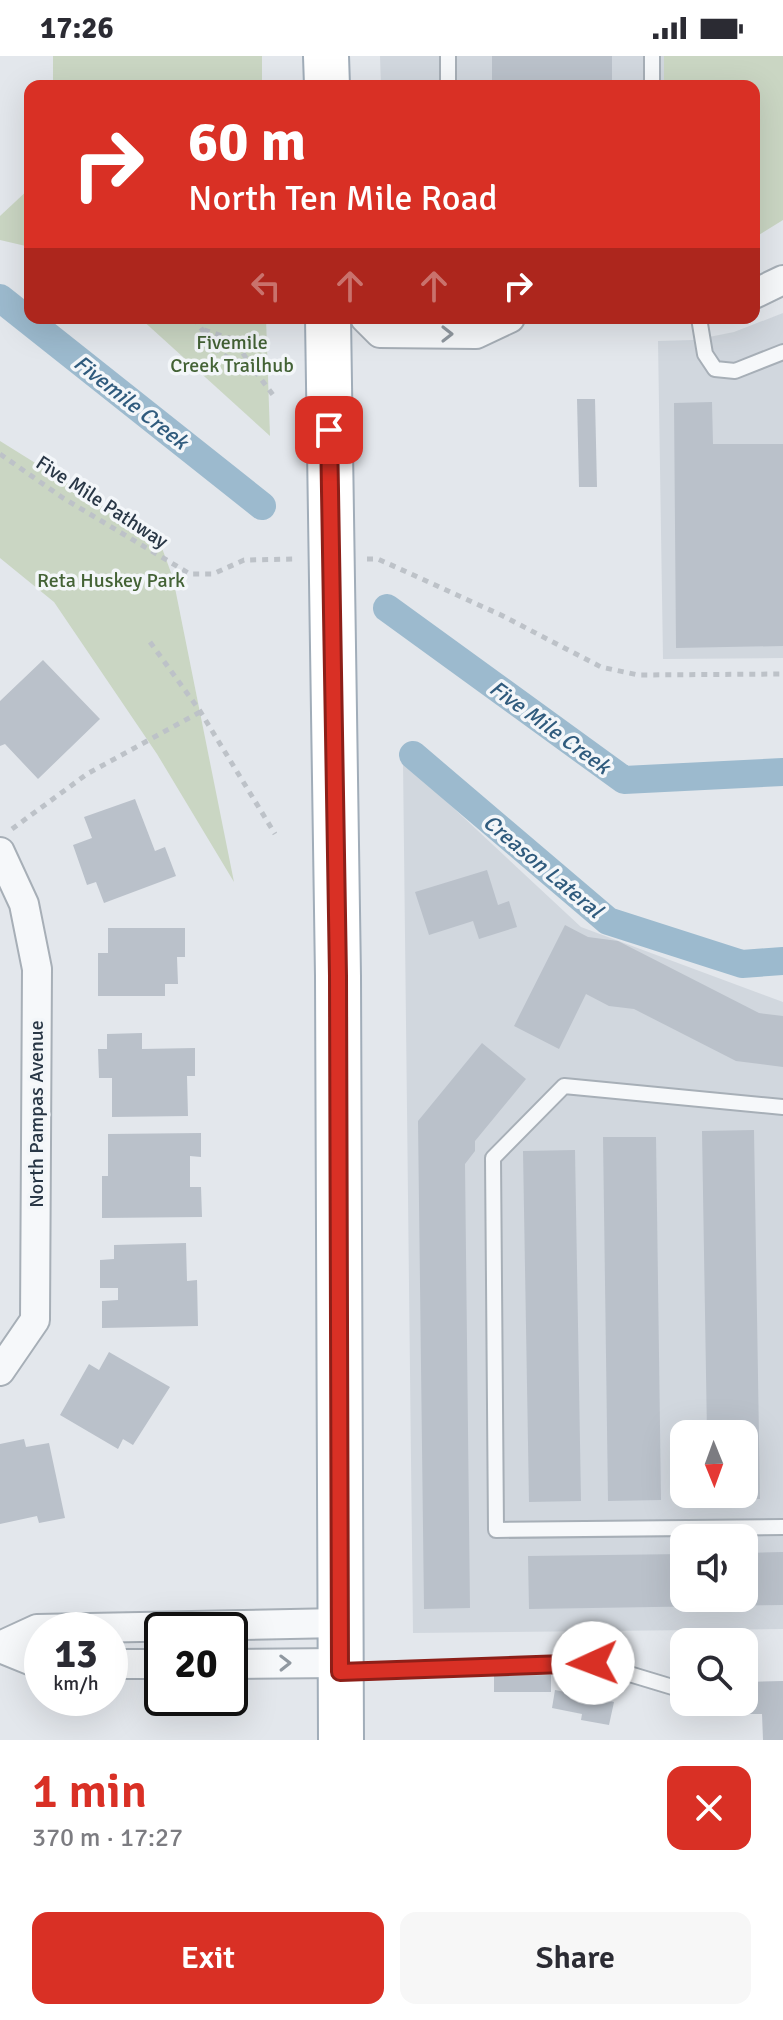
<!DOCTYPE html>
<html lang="en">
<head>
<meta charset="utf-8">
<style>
	body { margin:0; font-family:Signika,sans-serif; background:#f7f7f7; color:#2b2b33; height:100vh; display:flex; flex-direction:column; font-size:30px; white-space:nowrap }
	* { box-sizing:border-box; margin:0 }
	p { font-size:26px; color:#7c7c81 }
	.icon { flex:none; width:44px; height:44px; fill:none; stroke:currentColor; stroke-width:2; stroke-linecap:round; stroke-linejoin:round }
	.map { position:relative; height:1684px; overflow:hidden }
	.details { display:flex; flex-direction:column; background:#fff; flex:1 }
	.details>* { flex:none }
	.top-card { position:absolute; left:24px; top:24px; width:736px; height:244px; border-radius:16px; box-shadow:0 8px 32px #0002; background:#d93025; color:#fff; overflow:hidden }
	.needle { width:52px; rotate:179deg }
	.tools { position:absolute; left:670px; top:1364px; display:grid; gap:16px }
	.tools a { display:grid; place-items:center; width:88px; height:88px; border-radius:16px; background:#fff; box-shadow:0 8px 32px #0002; font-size:40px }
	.speed { position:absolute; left:24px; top:1556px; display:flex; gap:16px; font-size:40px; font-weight:700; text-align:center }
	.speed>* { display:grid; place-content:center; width:104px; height:104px; border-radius:50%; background:#fff; box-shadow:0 8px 32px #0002; line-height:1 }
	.speed small { font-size:20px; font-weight:400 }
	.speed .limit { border:4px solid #111; border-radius:12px; background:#fff; color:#111 }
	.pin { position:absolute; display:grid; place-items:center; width:68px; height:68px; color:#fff; margin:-34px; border-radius:16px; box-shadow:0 4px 12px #0006 }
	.me { position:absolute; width:88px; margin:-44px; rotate:268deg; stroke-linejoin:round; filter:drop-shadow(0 0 6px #0008) }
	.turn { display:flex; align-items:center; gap:28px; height:168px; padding:0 32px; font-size:36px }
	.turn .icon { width:104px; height:104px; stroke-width:2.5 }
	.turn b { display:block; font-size:56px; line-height:68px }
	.lanes { display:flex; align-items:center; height:76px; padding:0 32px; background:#0003; justify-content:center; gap:40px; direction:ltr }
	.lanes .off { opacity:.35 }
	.round { display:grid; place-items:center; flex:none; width:84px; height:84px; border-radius:16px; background:#f7f7f7 }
	.summary { display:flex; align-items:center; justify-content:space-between; height:136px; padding:0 32px }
	h1 { font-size:48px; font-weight:600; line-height:60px; color:#d93025 }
	.button { display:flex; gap:16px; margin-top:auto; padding:16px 32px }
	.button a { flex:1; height:92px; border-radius:16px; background:#d93025; color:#fff; font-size:32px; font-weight:600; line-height:92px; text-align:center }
	.button a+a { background:#f7f7f7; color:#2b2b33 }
	.status { display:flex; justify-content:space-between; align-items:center; height:56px; padding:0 40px; background:#fff; direction:ltr }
	.status svg { height:22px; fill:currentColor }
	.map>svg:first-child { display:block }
	.built { fill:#d1d7de; fill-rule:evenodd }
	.green { fill:#cad6c3 }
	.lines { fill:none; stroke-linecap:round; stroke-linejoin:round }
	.canal { stroke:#9cbace; stroke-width:28 }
	.building { fill:#bac1ca }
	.service-casing { stroke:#a7afb7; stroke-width:18 }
	.minor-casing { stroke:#a7afb7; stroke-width:32 }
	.primary-casing { stroke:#a1adb9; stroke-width:48 }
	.path { stroke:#bdc2c8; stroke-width:5; stroke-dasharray:6 6; stroke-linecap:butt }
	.service { stroke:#f6f8fa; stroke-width:14 }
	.minor { stroke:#f6f8fa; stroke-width:28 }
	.primary { stroke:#fff; stroke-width:44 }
	.oneway { stroke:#9098a0 }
	.route-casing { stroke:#8d1f18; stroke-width:20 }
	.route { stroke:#d93025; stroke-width:14 }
	.labels { text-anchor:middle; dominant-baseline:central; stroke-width:7; stroke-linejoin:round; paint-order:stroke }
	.park-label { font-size:20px; fill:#436235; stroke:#f3f6f9 }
	.street-label { font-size:20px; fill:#293746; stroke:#f3f6f9 }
	.water-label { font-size:22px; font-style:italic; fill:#305b7d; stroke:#f3f6f9 }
</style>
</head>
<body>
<div class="status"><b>17:26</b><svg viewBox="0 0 49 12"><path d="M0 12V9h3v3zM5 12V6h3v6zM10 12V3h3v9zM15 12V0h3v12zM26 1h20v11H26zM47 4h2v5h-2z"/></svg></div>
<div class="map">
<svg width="783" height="1684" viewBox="0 0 783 1684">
	<rect width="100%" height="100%" fill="#e3e7ec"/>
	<!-- built -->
	<g class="built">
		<path d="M380,0H664V30H381Z"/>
		<path d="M783,257V602L663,603L658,285L694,284L734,276Z"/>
		<path d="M403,705L581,871L783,946V1573L413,1577ZM684,1378H744V1438H684ZM684,1482H744V1542H684Z"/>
	</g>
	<!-- green -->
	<g class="green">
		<rect x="53" y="0" width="209" height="30"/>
		<path d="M664,0H783V164L754,182V30H664Z"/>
		<path d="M30,132V191L0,184V160Z"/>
		<path d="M140,262H266L270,380Z"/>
		<path d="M0,385L159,484L173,522L234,826L157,698L54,546L0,502Z"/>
	</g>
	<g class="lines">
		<!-- canal -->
		<g class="canal">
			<path d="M0,242L262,450"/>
			<path d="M387,552L624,724L783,716"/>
			<path d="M413,699L608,865L742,908L783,905"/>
		</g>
	</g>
	<!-- building -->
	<g class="building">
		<rect x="492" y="0" width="120" height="30"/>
		<path d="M577,343H595L597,431H579Z"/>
		<path d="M712,346L713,388H783V590L676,592L674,347Z"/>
		<path d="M43,604L100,663L38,723L5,688L0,690V645Z"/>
		<path d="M135,743L155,795L165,791L176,820L104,847L96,826L87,829L73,789L92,782L84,761Z"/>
		<path d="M487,814L498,849L509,845L517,871L479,883L473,865L429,879L415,836Z"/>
		<path d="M565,869L588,881L618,885L759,957L783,960V1011L736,1005L634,953L609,950L586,938L559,993L514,970Z"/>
		<path d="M108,872H185V901H177L178,928H165V940H98V897H108Z"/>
		<path d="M142,977V993L195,992V1020H187L188,1060L112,1061V1022H99L98,993H107V978Z"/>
		<path d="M482,987L526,1023L475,1085V1095L465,1108L470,1552L424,1553L418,1065Z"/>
		<path d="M754,1074L760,1443L708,1444V1438H744V1378H707L702,1075Z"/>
		<path d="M201,1077V1101L190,1100V1131H201L202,1161L102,1162V1120H108V1078Z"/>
		<path d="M603,1081H656L661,1444L608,1445Z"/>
		<path d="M575,1094L581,1445L529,1446L523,1095Z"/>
		<path d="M186,1187L187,1225L197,1224L198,1270L102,1272V1245L118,1244V1232H100V1204L114,1203V1189Z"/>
		<path d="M109,1296L170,1331L133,1389L123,1383L118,1393L60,1359L89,1308L99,1314Z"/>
		<path d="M24,1383L26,1391L49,1387L65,1462L39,1467L37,1460L0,1468V1388Z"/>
		<path d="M783,1496V1549L529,1553L528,1500L684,1498V1542H744V1497Z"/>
		<path d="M551,1619V1636H494V1620Z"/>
		<path d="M783,1625V1684H763L762,1658H719V1646H744V1626Z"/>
		<path d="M555,1634L614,1646L609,1669L581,1664L582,1658L552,1652Z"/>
	</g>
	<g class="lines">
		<!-- service casing -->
		<g class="service-casing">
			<g id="service">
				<path d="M448,0V30"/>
				<path d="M652,0V30"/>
				<path d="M699,262L705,298L715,313L735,315L783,296"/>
				<path d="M783,1051L564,1030L493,1102L496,1474L783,1471"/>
				<path d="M344,1616L593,1607L679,1633"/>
			</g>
		</g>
		<!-- minor casing -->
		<g class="minor-casing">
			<g id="minor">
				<path d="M754,238L783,224"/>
				<path d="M365,262L380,277L476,278L510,262"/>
				<path d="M0,796L24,848L37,913L35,1264L0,1315"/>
				<path d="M0,1590L37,1573L339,1567"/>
				<path d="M0,1592L42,1609"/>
				<path d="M110,1608H162"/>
				<path d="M230,1608L339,1607"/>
			</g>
		</g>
		<!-- primary casing -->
		<g class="primary-casing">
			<g id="primary">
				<path d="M326,0L327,30"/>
				<path d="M328,262L338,920L341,1684"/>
			</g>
		</g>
		<!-- path -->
		<g class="path">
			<path d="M194,262C211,285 216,304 249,307L276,343"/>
			<path d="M204,274L235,284L249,307H276"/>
			<path d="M0,398L63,442L190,518H213L244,504L297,503"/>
			<path d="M367,503H378L501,559L601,611L638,619L783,618"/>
			<path d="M150,586L200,655L275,778"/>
			<path d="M12,773L87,718L200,656"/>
		</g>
		<!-- service -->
		<use href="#service" class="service"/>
		<!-- minor -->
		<use href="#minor" class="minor"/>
		<!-- primary -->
		<use href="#primary" class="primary"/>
	</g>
	<!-- one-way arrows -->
	<defs><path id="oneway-chevron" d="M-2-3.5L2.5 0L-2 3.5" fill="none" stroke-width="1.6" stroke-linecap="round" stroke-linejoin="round" transform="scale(2)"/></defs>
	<g class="oneway">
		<use href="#oneway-chevron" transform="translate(447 278)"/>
		<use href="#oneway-chevron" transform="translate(285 1607) rotate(-1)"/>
	</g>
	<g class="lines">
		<!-- route casing -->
		<g class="route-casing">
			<path id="route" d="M329,374L338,920L340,1616L593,1607"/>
		</g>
		<!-- route -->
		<use href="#route" class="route"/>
	</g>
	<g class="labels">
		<!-- park labels -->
		<g class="park-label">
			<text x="232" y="286">Fivemile<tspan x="232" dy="23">Creek Trailhub</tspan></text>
			<text x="111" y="524">Reta Huskey Park</text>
		</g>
		<!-- street labels -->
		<g class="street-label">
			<text transform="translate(102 446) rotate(33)">Five Mile Pathway</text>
			<text transform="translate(36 1058) rotate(-90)">North Pampas Avenue</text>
		</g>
		<!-- water labels -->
		<g class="water-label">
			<text transform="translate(131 346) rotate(38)">Fivemile Creek</text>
			<text transform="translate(550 671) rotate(36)">Five Mile Creek</text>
			<text transform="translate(543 810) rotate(40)">Creason Lateral</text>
		</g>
	</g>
</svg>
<div class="tools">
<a><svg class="needle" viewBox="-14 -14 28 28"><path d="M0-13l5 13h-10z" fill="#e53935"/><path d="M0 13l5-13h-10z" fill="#7c7c81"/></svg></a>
<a><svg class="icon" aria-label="sound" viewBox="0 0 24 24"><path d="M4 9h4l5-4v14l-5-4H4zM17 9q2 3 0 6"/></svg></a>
<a><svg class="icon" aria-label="search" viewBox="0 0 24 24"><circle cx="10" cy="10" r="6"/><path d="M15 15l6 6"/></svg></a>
</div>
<div class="speed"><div>13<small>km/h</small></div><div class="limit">20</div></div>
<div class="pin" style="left:329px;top:374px;background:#d93025"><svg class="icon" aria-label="arrive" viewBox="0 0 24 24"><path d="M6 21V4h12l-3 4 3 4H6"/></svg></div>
<svg class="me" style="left:593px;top:1607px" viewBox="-20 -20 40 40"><circle r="19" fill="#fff"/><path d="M0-13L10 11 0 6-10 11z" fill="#d93025"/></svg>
<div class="top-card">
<div class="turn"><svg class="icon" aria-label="right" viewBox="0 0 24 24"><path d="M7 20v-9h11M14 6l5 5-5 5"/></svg><div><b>60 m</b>North Ten Mile Road</div></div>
<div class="lanes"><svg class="icon off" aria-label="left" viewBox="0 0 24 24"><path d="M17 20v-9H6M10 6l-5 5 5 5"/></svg><svg class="icon off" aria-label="ahead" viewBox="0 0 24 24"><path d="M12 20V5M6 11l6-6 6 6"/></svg><svg class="icon off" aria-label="ahead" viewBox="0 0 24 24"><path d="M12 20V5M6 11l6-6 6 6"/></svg><svg class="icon" aria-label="right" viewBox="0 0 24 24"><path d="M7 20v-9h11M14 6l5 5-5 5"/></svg></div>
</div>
</div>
<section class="details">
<div class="summary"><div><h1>1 min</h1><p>370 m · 17:27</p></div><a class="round" style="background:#d93025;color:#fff"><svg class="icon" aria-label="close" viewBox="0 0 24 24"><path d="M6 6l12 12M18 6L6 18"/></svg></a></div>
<div class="button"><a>Exit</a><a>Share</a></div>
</section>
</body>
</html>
